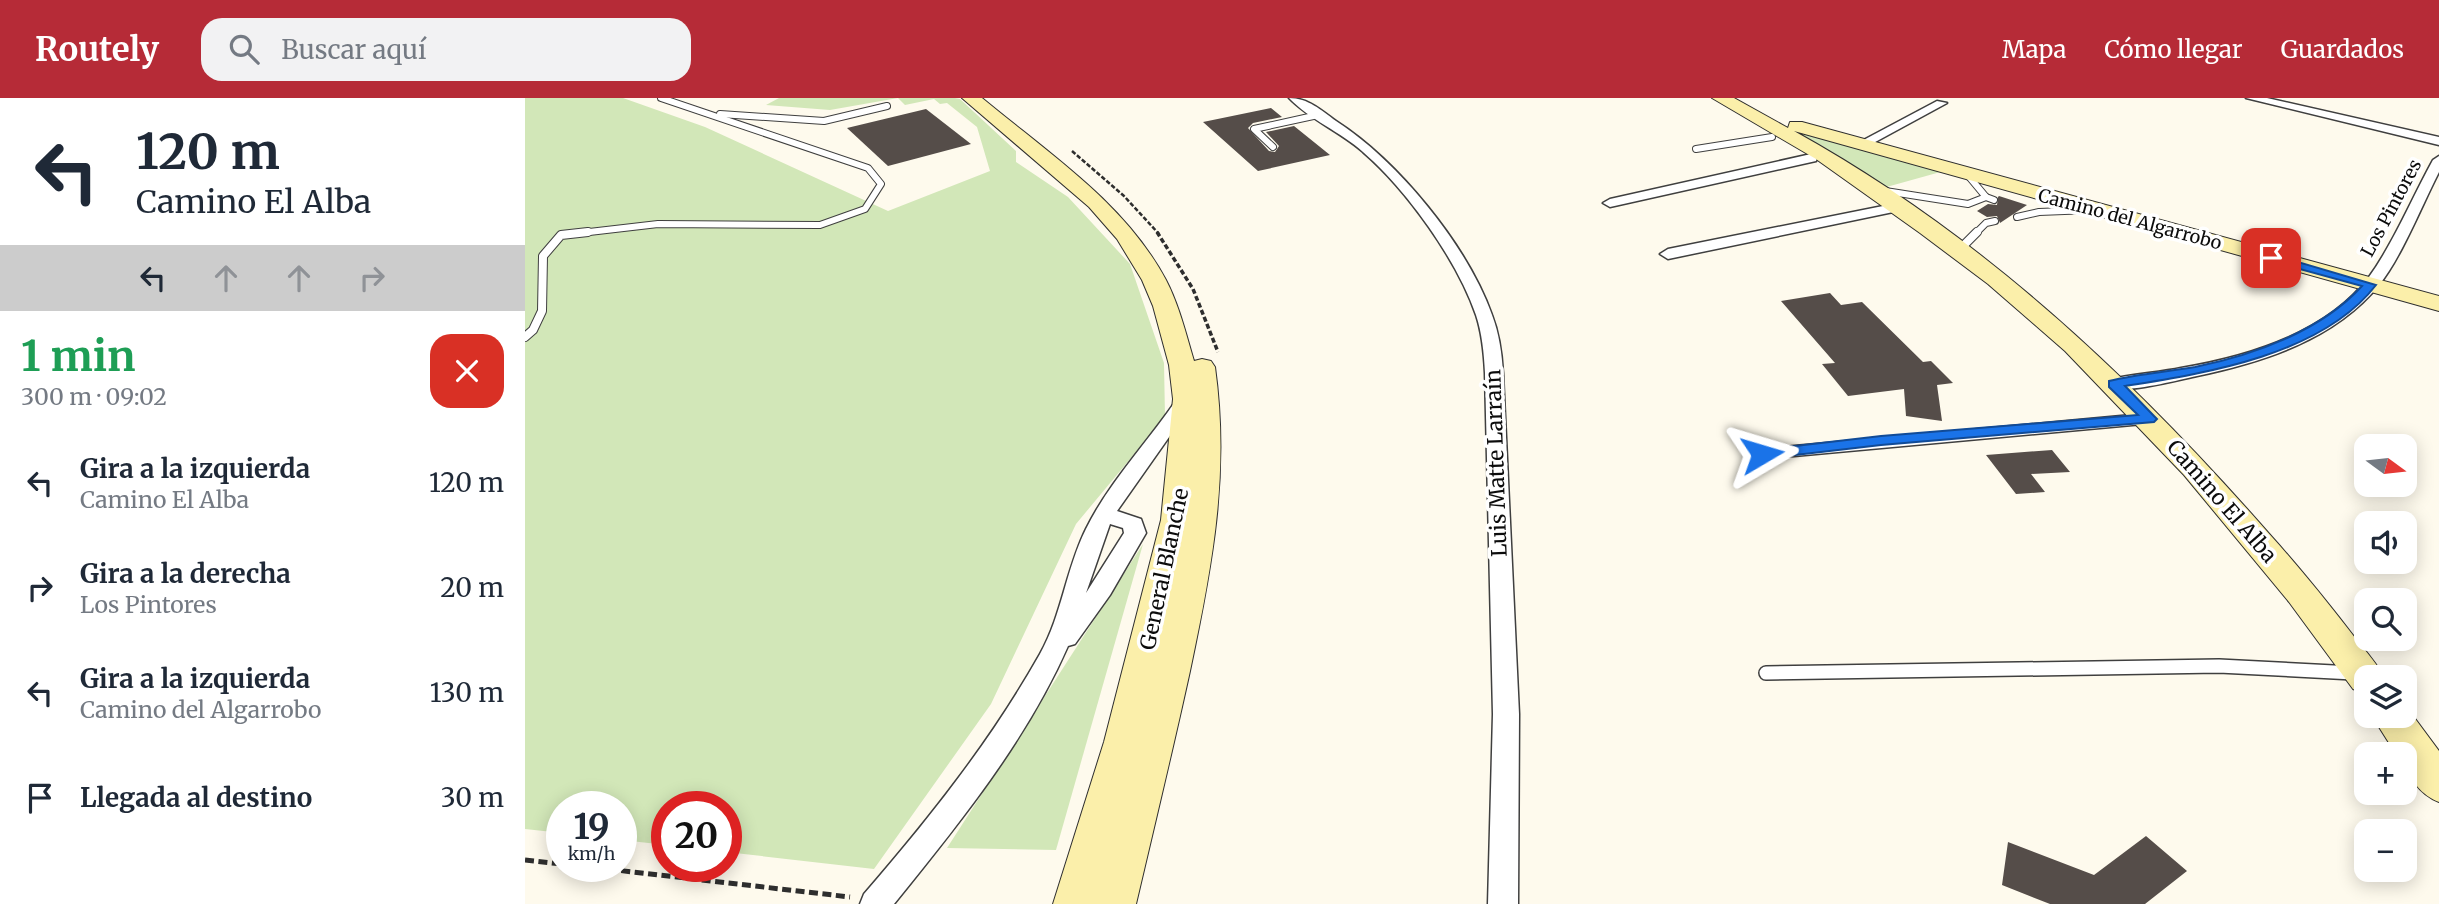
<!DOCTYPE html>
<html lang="es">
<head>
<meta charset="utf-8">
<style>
	body { margin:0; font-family:Merriweather,serif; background:#f2f2f3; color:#1f2937; height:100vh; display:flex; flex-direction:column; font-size:26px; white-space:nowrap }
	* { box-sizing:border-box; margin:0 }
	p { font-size:23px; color:#747a83 }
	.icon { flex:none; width:38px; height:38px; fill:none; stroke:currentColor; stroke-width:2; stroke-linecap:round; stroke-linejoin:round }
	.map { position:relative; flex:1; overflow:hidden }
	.details { display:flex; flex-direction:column; background:#fff; width:525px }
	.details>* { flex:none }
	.guide { background:#fff; color:#1f2937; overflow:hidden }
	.needle { width:46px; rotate:105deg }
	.buttons { position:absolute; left:1829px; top:336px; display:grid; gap:14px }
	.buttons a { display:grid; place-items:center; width:63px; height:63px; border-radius:14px; background:#fff; box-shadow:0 4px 18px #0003; font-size:35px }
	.speed { position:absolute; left:21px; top:693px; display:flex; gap:14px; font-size:35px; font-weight:700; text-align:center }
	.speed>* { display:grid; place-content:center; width:91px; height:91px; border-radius:50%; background:#fff; box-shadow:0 4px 18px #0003; line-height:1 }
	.speed small { font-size:18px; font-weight:400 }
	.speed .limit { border:10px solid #d22; background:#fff; color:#111 }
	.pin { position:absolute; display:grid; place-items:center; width:60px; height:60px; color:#fff; margin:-30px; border-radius:14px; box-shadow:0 4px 10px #0006 }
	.me { position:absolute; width:77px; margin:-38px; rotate:83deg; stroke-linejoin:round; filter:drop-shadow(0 0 5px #0008) }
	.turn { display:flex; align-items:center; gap:24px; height:147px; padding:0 21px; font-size:32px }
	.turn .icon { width:91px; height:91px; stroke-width:2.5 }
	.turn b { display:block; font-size:49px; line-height:60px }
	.lanes { display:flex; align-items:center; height:66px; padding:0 21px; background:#0003; justify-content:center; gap:35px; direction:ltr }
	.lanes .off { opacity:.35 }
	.round { display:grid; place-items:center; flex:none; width:74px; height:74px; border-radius:21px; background:#f2f2f3 }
	.summary { display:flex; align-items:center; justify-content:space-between; height:119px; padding:0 21px }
	h1 { font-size:42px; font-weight:700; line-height:52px; color:#1e9e55 }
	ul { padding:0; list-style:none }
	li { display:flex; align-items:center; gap:21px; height:105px; padding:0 21px }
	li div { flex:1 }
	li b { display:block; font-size:26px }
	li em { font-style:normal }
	header { display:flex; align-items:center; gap:42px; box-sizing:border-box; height:98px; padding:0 35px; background:#b62b37; color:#fff }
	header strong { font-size:33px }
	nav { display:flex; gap:38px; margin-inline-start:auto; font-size:24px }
	.search { width:490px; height:63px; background:#f2f2f3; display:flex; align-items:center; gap:18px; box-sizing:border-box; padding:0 24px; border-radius:21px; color:#747a83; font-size:26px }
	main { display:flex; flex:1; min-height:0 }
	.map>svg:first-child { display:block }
	.green { fill:#d2e7b8 }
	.building { fill:#554d49 }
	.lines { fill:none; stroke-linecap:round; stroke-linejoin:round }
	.lane-far3-casing { stroke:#3f3f3f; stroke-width:8 }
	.lane-far2-casing { stroke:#3f3f3f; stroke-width:10 }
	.lane-far1-casing { stroke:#3f3f3f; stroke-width:13 }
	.lane-casing { stroke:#3f3f3f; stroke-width:16 }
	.street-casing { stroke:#3f3f3f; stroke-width:3 }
	.secondary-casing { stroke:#2e2e2e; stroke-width:2 }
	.path-far2 { stroke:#2e2e2e; stroke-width:2.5; stroke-dasharray:4.5 2; stroke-linecap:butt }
	.path-far1 { stroke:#2e2e2e; stroke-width:3.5; stroke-dasharray:5 2.5; stroke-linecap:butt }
	.path { stroke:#2e2e2e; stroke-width:5; stroke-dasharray:9 4.5; stroke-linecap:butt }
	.lane-far3 { stroke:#fff; stroke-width:6 }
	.lane-far2 { stroke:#fff; stroke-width:8 }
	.lane-far1 { stroke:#fff; stroke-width:10 }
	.lane { stroke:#fff; stroke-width:13 }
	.street { fill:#fff; fill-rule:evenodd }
	.secondary { fill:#fbefaa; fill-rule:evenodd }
	.route { fill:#1a73e8; stroke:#114b97; stroke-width:2 }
	.labels { text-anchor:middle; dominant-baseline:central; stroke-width:7; stroke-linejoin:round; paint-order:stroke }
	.far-street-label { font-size:18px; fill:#0c0c0c; stroke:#fff }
	.street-label { font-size:21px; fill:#0c0c0c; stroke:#fff }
</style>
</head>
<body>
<header>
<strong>Routely</strong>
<div class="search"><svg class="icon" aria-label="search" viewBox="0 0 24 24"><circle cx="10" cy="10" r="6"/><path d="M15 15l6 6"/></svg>Buscar aquí</div>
<nav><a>Mapa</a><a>Cómo llegar</a><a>Guardados</a></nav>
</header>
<main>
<section class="details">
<div class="guide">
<div class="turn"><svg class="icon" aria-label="left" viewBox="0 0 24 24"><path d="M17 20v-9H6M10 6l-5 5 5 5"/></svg><div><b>120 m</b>Camino El Alba</div></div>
<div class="lanes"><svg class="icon" aria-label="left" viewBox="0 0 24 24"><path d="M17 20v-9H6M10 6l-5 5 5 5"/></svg><svg class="icon off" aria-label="ahead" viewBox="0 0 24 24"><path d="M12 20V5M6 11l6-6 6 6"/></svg><svg class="icon off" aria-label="ahead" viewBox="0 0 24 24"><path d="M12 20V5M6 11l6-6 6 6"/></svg><svg class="icon off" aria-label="right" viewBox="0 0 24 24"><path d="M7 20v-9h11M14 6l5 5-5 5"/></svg></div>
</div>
<div class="summary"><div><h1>1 min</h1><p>300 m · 09:02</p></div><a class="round" style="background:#d93025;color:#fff"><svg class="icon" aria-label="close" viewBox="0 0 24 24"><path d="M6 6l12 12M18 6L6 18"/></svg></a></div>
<ul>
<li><svg class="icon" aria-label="left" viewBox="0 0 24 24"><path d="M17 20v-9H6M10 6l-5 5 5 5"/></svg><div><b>Gira a la izquierda</b><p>Camino El Alba</p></div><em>120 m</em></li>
<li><svg class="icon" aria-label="right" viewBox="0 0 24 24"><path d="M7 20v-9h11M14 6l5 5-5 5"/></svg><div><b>Gira a la derecha</b><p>Los Pintores</p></div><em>20 m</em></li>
<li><svg class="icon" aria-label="left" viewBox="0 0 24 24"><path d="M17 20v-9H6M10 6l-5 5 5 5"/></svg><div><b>Gira a la izquierda</b><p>Camino del Algarrobo</p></div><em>130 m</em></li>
<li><svg class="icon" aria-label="arrive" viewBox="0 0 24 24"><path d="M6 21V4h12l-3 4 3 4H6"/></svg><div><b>Llegada al destino</b></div><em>30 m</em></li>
</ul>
</section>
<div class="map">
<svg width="1914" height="806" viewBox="0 0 1914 806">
	<rect width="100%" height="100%" fill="#fefaed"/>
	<!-- green -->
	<g class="green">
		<path d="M0,0H98L180,29L363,113L465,73L452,29L422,5L415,6L409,1L380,7L373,0L305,12L241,7L254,0H430L435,1L491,53V64L543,99L605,166L639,265L640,319L551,426L466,606L349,771L201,754V709H142V747L96,742V709H37V735L0,731Z"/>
		<path d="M1247,24L1419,73L1358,90Z"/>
		<path d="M618,446L531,752L422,750Z"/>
	</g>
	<!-- building -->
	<g class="building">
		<path d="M746,10L757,19L728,25L723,30L744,53L750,54L754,48L741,34L769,28L805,57L733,73L678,24Z"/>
		<path d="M401,11L446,46L363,68L322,30Z"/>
		<path d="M1473,99L1474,98L1502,107L1475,125L1472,118L1462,119L1452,113L1463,106L1472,107Z"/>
		<path d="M1305,195L1316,207L1337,204L1398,264L1406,263L1428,285L1412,287L1417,323L1381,318L1379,291L1323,298L1297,266L1310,265L1256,203Z"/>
		<path d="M1527,352L1545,374L1506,376L1520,394L1491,396L1461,357Z"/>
		<path d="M1621,738L1662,773L1620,806H1525L1477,787L1483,744L1569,777Z"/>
	</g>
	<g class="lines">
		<!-- lane-far3 casing -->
		<g class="lane-far3-casing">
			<g id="lane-far3">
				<path d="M195,16L299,23L362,8"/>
				<path d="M748,49L729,31L793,17"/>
				<path d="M1171,51L1247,39"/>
				<path d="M1441,75L1461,99L1469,102"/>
				<path d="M1354,92L1443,106L1461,99"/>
				<path d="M1492,119L1514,114L1565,112"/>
				<path d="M47,136L133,126L295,127L340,111L356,86L343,70L136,0"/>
				<path d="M1450,136L1461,125L1470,123"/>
			</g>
		</g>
		<!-- lane-far2 casing -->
		<g class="lane-far2-casing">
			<g id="lane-far2">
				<path d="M1434,152L1452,134"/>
				<path d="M0,239L8,232L17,213L18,158L36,137L63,134"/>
			</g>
		</g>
		<!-- lane-far1 casing -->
		<g class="lane-far1-casing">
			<path id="lane-far1" d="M1237,356L1618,321"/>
		</g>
		<!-- lane casing -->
		<g class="lane-casing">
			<path id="lane" d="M1241,575L1694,568L1828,575"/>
		</g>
		<!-- street casing -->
		<g class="street-casing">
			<g id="street">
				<path d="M764,0C783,0 796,12 811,23C873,63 942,147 967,217C974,235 977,256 978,275L994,616L993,806H963L968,616L960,275C959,255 957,235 951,217C932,162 882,92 838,54C816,34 785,22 764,0Z"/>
				<path d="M1721,0H1742L1914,39V47Z"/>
				<path d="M1412,3L1422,5L1341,49H1333L1331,46Z"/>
				<path d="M1286,56L1292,60L1291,63L1085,109L1078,105L1085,101Z"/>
				<path d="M1914,58V74C1897,107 1876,160 1854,187C1809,242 1738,264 1672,278C1649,283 1604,295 1583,290L1580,286L1583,282C1606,276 1632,275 1656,270C1722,259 1802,235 1844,179C1868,146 1888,98 1908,62Z"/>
				<path d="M1373,105L1378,106V112L1143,161L1135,156L1143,151Z"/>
				<path d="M659,299L668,305L592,413L616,421L621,435L585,497L550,546L543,548C502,642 433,727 369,806H335L339,796C404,721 466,643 515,556C537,517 541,471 561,431C584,384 623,344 652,301ZM585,426L598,430L599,435L561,495Z"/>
			</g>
		</g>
		<!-- secondary casing -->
		<g class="secondary-casing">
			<g id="secondary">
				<path d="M437,0H457C523,55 600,105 641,182C654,207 661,236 669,263L677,261L686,263L690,269C705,376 687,469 665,573C648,651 629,729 611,806H528L579,644L636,422L648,301L644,267L628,208L617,182L592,141L564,109Z"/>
				<path d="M1187,0H1209L1263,30L1265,24H1277L1914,198V213L1269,33C1454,135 1609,281 1747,439C1774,469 1799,500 1824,532C1836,548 1850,562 1859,579H1841V596L1828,591L1764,504L1659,377L1540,253L1463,186L1395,135L1291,61Z"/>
				<path d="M1880,607L1914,653V704C1895,697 1880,677 1880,656H1871L1847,618H1880Z"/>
			</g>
		</g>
		<!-- path-far2 -->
		<path class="path-far2" d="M547,53L599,98L634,136"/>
		<!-- path-far1 -->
		<path class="path-far1" d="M632,134L668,191L693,254"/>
		<!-- path -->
		<g class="path">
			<path d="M0,762L37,766"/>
			<path d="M56,768L325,799"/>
		</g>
		<!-- lane-far3 -->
		<use href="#lane-far3" class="lane-far3"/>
		<!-- lane-far2 -->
		<use href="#lane-far2" class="lane-far2"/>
		<!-- lane-far1 -->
		<use href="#lane-far1" class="lane-far1"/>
		<!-- lane -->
		<use href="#lane" class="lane"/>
		<!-- street -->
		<use href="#street" class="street"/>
		<!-- secondary -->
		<use href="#secondary" class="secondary"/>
	</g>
	<!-- route -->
	<path class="route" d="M1746,156L1851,187C1797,257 1682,275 1600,288L1629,318L1632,321L1629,324L1356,347L1237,361L1230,356L1237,352L1356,338L1613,317L1584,289V283C1612,276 1641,274 1670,269C1729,257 1796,233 1837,188L1742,162V157Z"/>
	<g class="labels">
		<!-- far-street labels -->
		<g class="far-street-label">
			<text transform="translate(1866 110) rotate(-62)">Los Pintores</text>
			<text transform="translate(1605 121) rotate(15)">Camino del Algarrobo</text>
		</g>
		<!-- street labels -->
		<g class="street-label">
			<text transform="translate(971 365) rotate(-92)">Luis Matte Larraín</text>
			<text transform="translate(1697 403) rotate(49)">Camino El Alba</text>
			<text transform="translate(639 471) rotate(-78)">General Blanche</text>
		</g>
	</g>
</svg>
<div class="buttons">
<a><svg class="needle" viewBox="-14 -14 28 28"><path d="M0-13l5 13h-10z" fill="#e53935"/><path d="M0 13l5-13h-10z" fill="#747a83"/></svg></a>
<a><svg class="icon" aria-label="sound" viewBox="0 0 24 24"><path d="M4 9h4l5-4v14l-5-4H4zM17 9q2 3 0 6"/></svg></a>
<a><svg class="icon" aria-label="search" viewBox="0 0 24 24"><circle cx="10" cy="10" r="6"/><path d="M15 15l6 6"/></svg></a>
<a><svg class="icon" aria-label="layers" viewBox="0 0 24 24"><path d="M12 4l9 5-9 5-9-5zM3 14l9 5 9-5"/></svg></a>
<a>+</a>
<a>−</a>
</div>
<div class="speed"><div>19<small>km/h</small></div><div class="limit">20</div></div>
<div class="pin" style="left:1746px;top:160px;background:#d93025"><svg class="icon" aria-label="arrive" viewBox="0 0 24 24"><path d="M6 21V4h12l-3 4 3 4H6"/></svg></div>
<svg class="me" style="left:1237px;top:356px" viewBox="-20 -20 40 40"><path d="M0-17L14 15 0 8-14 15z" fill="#1a73e8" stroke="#fff" stroke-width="4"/></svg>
</div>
</main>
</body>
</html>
